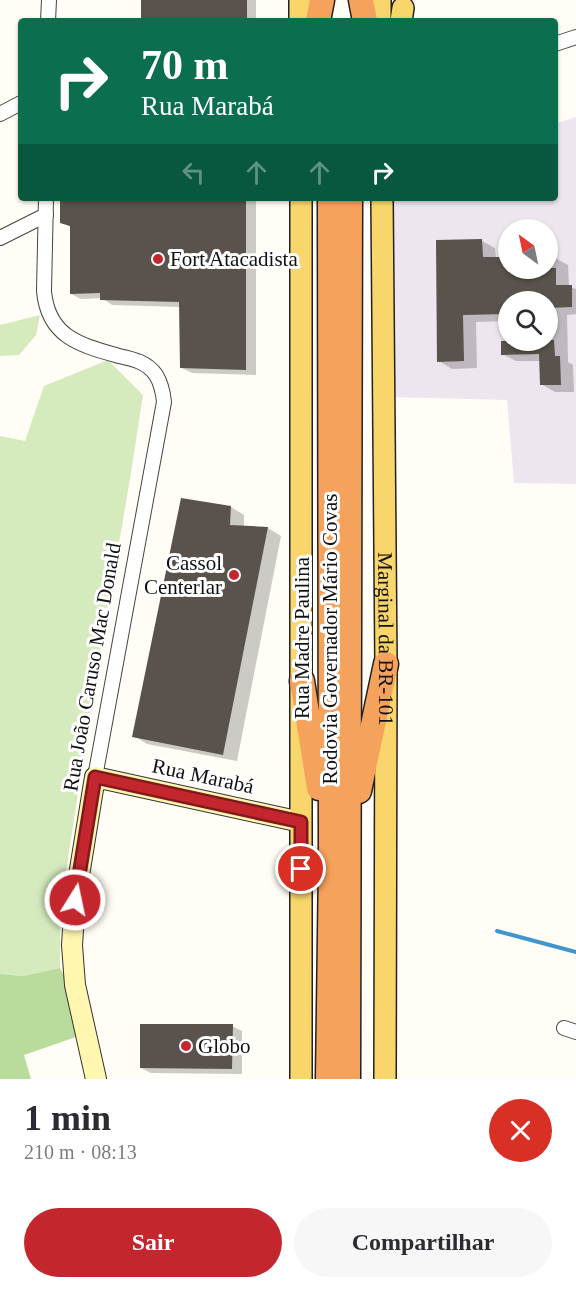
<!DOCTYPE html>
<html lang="pt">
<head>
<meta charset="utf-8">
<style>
	body { margin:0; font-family:"Times New Roman",serif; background:#f7f7f7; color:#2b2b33; height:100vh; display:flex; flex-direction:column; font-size:22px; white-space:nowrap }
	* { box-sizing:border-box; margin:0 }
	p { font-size:20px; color:#7c7c81 }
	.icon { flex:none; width:33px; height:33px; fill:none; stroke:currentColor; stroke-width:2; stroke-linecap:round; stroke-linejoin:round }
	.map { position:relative; height:1079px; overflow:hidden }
	.panel { display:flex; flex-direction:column; background:#fff; flex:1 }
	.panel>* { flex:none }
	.guide { position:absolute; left:18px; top:18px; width:540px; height:183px; border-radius:6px; box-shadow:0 2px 4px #0004; background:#0b6e4f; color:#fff; overflow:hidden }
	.needle { width:39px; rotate:327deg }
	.tools { position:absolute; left:498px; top:219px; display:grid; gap:12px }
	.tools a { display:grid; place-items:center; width:60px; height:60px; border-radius:50%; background:#fff; box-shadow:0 2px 4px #0004; font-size:30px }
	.pin { position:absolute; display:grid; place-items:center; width:51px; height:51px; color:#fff; margin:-26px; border:3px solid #fff; border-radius:50%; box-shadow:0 2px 6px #0007 }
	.me { position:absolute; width:66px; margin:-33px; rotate:10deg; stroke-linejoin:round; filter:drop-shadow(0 0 4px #0008) }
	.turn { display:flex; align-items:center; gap:21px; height:126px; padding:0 24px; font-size:27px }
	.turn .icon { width:78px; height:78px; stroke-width:2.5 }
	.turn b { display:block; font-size:42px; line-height:51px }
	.lanes { display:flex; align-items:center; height:57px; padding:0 24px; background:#0003; justify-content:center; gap:30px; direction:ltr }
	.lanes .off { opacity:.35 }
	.round { display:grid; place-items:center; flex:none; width:63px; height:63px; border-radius:32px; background:#f7f7f7 }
	.overview { display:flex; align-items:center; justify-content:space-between; height:102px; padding:0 24px }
	h1 { font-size:36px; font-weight:600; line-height:45px }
	.button { display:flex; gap:12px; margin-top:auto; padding:12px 24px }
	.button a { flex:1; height:69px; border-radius:36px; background:#c4262e; color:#fff; font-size:24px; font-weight:600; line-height:69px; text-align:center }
	.button a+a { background:#f7f7f7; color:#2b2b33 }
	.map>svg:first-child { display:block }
	.industrial { fill:#eee6ef; fill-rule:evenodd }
	.green { fill:#d5ebbd }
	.forest { fill:#b9dc9c }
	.shadow { fill:#0003 }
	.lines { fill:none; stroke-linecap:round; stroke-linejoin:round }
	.stream { stroke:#3f96cf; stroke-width:4 }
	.building { fill:#5a524d }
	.street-casing { stroke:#444; stroke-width:16 }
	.secondary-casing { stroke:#333; stroke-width:22 }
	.primary-casing { stroke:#222; stroke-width:24 }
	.highway-casing { stroke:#222; stroke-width:27 }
	.street { stroke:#fff; stroke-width:14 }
	.secondary { stroke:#fff6b0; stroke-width:20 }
	.primary { stroke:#f9d66b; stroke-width:21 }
	.highway { stroke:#f5a25d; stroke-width:24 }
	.route-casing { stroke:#7f191e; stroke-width:15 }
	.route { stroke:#c4262e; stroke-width:10 }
	.poi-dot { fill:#c4262e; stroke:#fff; stroke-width:2 }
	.labels { text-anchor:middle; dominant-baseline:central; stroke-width:6; stroke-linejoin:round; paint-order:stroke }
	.poi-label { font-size:21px; fill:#111; stroke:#fff; text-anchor:start }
	.street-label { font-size:21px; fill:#111; stroke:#fff }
</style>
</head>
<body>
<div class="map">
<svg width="576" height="1079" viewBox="0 0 576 1079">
	<rect width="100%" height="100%" fill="#fffdf5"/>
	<!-- industrial -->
	<path class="industrial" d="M576,117V484L514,483L507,400L391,397L388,198H555V124ZM508,230H548V268H508ZM508,302H548V340H508Z"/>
	<!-- green -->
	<g class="green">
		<path d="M40,315L36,335L19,355L0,356V325Z"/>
		<path d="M108,360L143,395L130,479L94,688L60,911V968L23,976L0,974V436L25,441L44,386Z"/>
	</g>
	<!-- forest -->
	<path class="forest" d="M60,968L65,978L76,1037L24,1055L31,1079H0V974L23,976Z"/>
	<!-- shadow -->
	<g class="shadow">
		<rect x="143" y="0" width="113" height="21"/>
		<path d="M62,198H256V375L192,373L182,368L180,307L112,305L102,298L81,299L71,294L72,228L62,222Z"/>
		<path d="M482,241L495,248L496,259L508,258V268H548V258H555L568,265L569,287L576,289V314L567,315L568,362L573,365L574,392H555L541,384V361H516L502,354L509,340H548V302H508V321L476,322L477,368L452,369L439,361Z"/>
		<path d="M231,507L244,515V527L268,528L281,536L237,761L147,744L134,736Z"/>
		<path d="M232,1026L242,1031V1074L151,1073L141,1068Z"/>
	</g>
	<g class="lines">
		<!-- stream -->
		<path class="stream" d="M497,931L576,952"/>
	</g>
	<!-- building -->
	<g class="building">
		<rect x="141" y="0" width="106" height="21"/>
		<path d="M60,198H246V370L180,368L179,302L100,300V293L70,294V226L60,223Z"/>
		<path d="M482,239L483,257H508V268H556V285H572V307L548,308V302H508V314L463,315L464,361L437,362L436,240Z"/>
		<path d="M554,340L555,356H560L561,385H540L539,354L501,355V341Z"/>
		<path d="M181,498L231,506L230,525L268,527L223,755L132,737Z"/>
		<path d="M140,1024H233L232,1069L140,1068Z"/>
	</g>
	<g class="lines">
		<!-- street casing -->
		<g class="street-casing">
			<g id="street">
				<path d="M48,21L49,0"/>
				<path d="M555,44L576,37"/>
				<path d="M0,114L21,103"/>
				<path d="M46,198L44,291C48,337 80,345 119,356C133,359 147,362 156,375C161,383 163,392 164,402L95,777"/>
				<path d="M0,238L46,215"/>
				<path d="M564,1028L576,1032"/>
			</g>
		</g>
		<!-- secondary casing -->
		<g class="secondary-casing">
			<path id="secondary" d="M96,1079L75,985L72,945L75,900L95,777L301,822"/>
		</g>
		<!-- primary casing -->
		<g class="primary-casing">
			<g id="primary">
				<path d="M300,0V21"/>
				<path d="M380,21V0"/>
				<path d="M401,21L403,8"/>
				<path id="s1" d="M382,198L386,664L385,1079"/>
				<path d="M301,1079V198"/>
			</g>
		</g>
		<!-- highway casing -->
		<g class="highway-casing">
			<g id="highway">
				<path d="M361,0L365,21"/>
				<path d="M318,21L322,0"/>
				<path d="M302,681L319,788"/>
				<path d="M359,791L386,664"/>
				<path d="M328,1079L331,863L330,198"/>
				<path d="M348,1079L350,198"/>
			</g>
		</g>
		<!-- street -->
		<use href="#street" class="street"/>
		<!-- secondary -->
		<use href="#secondary" class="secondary"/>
		<!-- primary -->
		<use href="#primary" class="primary"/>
		<!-- highway -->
		<use href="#highway" class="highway"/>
	</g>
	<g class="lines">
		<!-- route casing -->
		<g class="route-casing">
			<path id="route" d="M75,900L95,777L301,822V869"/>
		</g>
		<!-- route -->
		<use href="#route" class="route"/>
	</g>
	<!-- markers -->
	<g class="poi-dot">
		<circle cx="158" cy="259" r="6"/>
		<circle cx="234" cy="575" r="6"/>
		<circle cx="186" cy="1046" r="6"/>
	</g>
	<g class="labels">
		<!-- poi labels -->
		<g class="poi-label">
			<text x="170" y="259">Fort Atacadista</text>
			<text x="222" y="563" text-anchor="end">Cassol<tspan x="222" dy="24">Centerlar</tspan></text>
			<text x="198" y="1046">Globo</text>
		</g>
		<!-- street labels -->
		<g class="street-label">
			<text transform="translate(302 638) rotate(-90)">Rua Madre Paulina</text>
			<text stroke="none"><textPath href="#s1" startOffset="441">Marginal da BR-101</textPath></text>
			<text transform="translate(330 639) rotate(-90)">Rodovia Governador Mário Covas</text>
			<text transform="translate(92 667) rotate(-80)">Rua João Caruso Mac Donald</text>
			<text transform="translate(203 776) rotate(12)">Rua Marabá</text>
		</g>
	</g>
</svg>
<div class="tools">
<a><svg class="needle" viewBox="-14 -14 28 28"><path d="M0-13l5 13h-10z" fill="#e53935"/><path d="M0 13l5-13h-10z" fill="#7c7c81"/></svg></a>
<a><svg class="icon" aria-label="search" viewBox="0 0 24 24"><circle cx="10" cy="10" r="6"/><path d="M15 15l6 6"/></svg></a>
</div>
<div class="pin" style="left:301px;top:869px;background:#d93025"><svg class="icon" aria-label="arrive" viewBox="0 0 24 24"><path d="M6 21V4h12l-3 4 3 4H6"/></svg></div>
<svg class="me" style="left:75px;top:900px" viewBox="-20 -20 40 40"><circle r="17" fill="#c4262e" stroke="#fff" stroke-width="3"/><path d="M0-11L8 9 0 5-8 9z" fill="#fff"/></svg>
<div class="guide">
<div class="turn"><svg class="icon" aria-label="right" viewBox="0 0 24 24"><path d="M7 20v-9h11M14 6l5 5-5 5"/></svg><div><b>70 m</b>Rua Marabá</div></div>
<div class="lanes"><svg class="icon off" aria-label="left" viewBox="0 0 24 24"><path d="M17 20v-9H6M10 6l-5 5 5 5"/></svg><svg class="icon off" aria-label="ahead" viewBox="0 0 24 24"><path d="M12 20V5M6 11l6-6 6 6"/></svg><svg class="icon off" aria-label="ahead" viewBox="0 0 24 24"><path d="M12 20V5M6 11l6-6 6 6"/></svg><svg class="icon" aria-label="right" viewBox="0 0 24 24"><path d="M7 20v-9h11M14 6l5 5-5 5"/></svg></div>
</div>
</div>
<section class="panel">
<div class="overview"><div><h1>1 min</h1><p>210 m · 08:13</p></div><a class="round" style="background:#d93025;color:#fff"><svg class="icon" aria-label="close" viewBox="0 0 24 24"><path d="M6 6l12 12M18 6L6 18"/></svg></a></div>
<div class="button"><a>Sair</a><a>Compartilhar</a></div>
</section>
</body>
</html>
